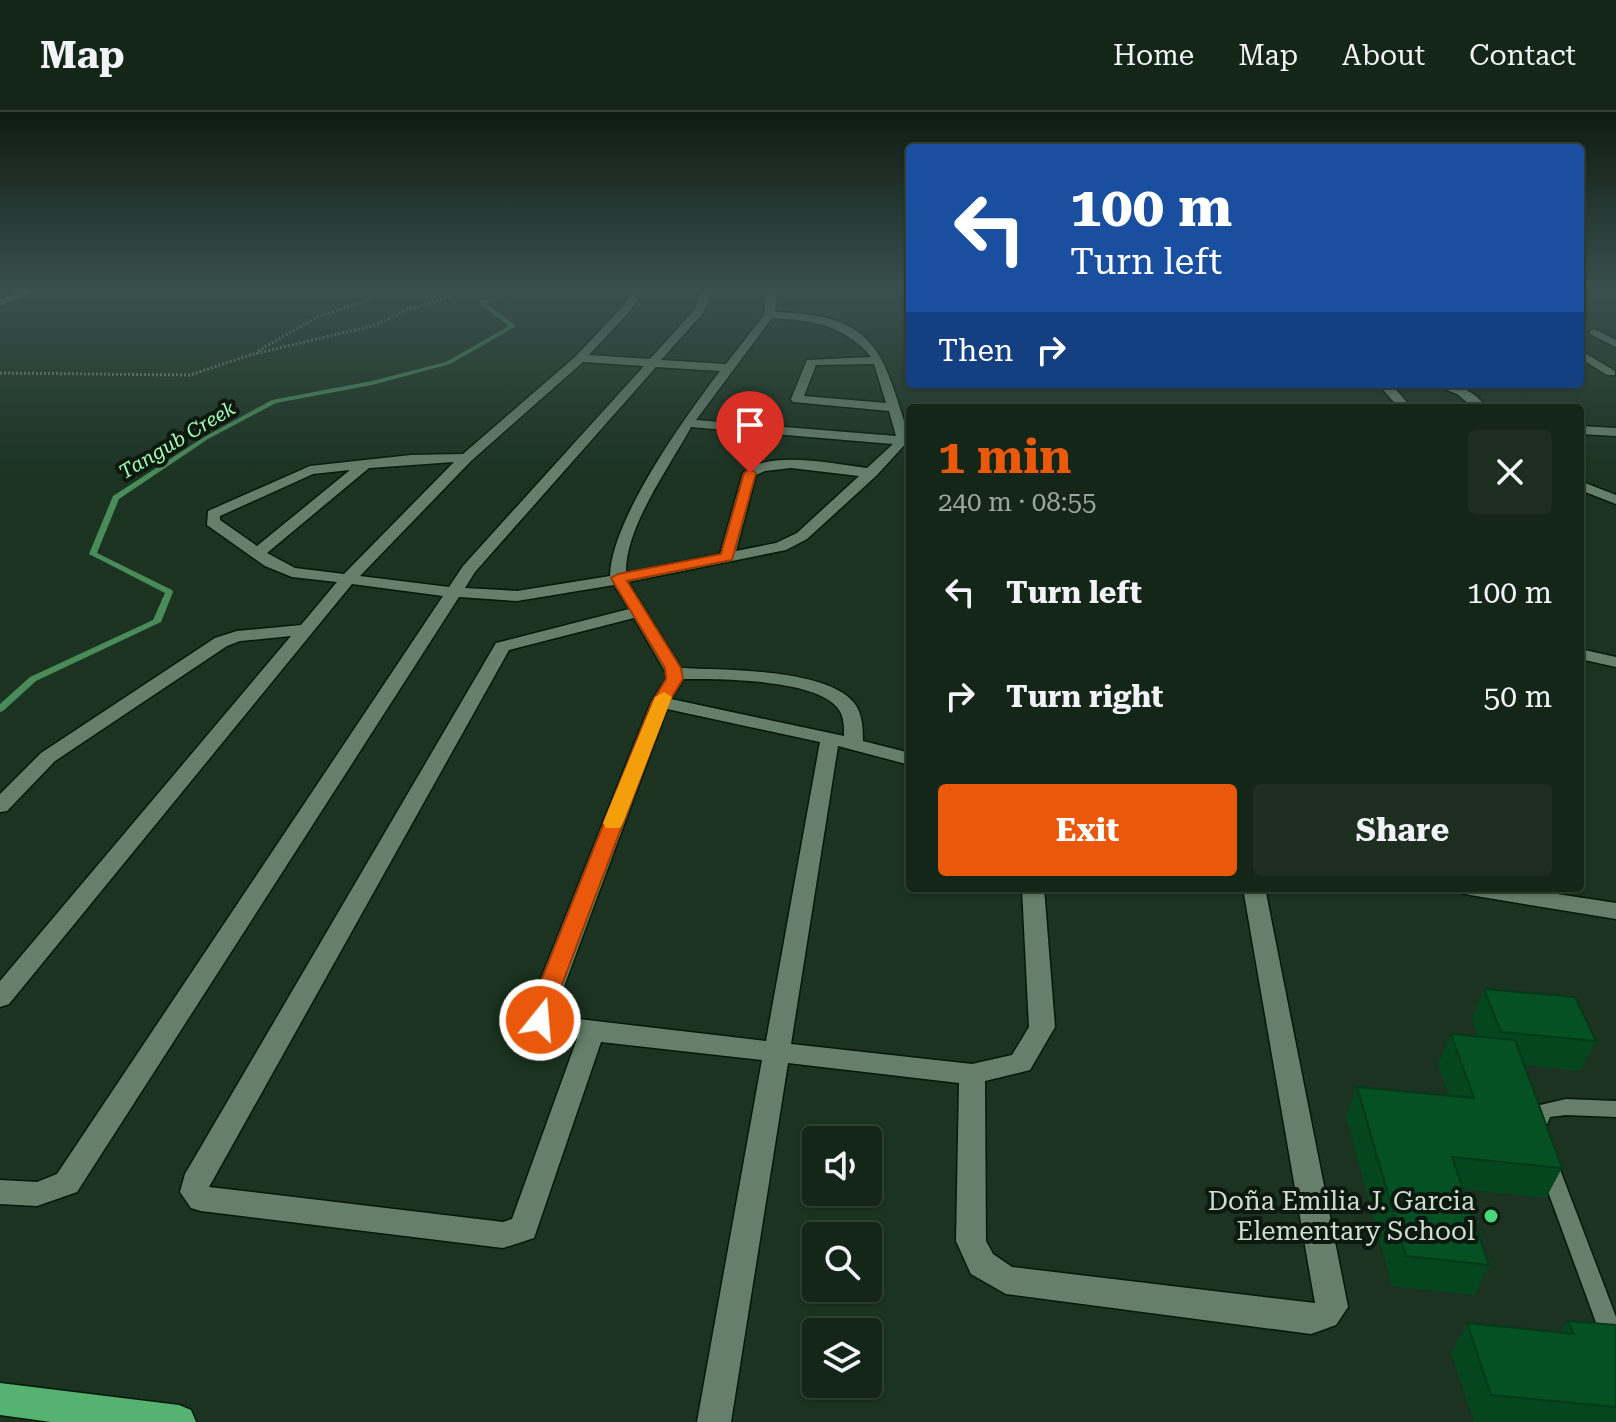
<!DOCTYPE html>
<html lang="en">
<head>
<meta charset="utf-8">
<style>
	body { margin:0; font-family:"Roboto Serif",serif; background:#1d2e21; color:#f1f3f6; height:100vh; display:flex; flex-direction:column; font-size:30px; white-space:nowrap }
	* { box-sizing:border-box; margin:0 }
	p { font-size:26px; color:#9da5a2 }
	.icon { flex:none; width:44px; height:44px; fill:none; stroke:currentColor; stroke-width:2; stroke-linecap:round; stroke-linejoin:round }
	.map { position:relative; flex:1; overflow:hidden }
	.side { position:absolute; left:906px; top:292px; width:678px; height:488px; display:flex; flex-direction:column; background:#142618; border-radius:8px; box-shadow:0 2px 6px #0004,0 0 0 2px #334337 }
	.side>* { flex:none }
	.hud { position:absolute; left:906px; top:32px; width:678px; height:244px; border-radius:8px; box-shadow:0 2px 6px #0004,0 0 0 2px #334337; background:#1a4fa0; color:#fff; overflow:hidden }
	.controls { position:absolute; left:802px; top:1014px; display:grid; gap:16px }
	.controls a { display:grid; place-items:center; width:80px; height:80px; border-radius:8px; background:#142618; box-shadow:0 2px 6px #0004,0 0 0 2px #334337; font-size:40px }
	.pin { position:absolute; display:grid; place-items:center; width:68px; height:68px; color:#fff; margin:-82px -34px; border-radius:50% 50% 50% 0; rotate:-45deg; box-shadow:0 0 8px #0007 }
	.pin .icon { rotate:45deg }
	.me { position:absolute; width:88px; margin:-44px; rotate:17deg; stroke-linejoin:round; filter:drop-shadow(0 0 6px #0008) }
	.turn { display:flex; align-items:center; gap:28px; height:168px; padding:0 32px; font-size:36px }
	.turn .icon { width:104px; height:104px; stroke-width:2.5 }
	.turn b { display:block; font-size:56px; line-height:68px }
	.then { display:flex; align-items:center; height:76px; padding:0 32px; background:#0003; gap:16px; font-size:30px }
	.round { display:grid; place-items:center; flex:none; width:84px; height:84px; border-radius:8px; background:#1d2e21 }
	.head { display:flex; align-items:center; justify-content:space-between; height:136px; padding:0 32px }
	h1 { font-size:48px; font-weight:700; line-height:60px; color:#ea580c }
	.button { display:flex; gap:16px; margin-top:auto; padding:16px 32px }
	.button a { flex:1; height:92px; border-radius:8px; background:#ea580c; color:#fff; font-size:32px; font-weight:700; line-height:92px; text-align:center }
	.button a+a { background:#1d2e21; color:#f1f3f6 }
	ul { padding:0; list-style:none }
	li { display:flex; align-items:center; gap:24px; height:104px; padding:0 32px }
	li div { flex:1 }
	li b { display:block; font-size:30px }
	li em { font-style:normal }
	header { display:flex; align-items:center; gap:48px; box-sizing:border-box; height:112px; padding:0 40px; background:#142618; border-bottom:2px solid #334337 }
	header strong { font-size:38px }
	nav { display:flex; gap:44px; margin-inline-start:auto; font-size:28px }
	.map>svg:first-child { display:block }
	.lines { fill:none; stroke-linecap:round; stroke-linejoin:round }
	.stream { fill:#4a8b5a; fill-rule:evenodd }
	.service-casing { stroke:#041a09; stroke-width:3 }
	.minor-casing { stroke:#041a09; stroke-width:3 }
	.primary-casing { stroke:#041a09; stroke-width:3 }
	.path { stroke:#738778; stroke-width:3; stroke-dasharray:2 2; stroke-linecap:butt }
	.service { fill:#657f6a; fill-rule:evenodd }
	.minor { fill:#657f6a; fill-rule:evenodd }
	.primary { fill:#56b271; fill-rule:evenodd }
	.wall { fill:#05461f }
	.building { fill:#065124; stroke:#043919; stroke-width:2 }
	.route { fill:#ea580c; stroke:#983908; stroke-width:2 }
	.slow { fill:#f59e0b }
	.poi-dot { fill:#4bd677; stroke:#0d180f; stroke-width:3 }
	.labels { text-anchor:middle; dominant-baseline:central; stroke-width:8; stroke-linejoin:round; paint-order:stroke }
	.far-water-label { font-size:20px; font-style:italic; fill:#a1fcb6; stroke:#0d180f }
	.near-poi-label { font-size:26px; fill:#cfded2; stroke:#0d180f; text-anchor:end }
</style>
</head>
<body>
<header>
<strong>Map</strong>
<nav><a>Home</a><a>Map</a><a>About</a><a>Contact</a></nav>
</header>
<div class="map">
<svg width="1616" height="1310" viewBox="0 0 1616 1310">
	<rect width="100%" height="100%" fill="#1b3320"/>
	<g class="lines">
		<!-- stream -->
		<path class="stream" d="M520,178H528L486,191L515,213V215L450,252L372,273L276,291L208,327L119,387L97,441L172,478L173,480L161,510L36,569L3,599L0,600V592L30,565L153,508L165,481L89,442L113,384L204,325L272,288L372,269L446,250L509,214L480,192V190Z"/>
		<!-- service casing -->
		<g class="service-casing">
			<g id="service">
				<path d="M1566,987L1616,989V1005L1566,1003L1550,1005L1543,1023L1536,1025L1529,1023L1526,1017L1536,994Z"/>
				<path d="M1549,1047L1556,1049L1559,1055L1616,1205V1246L1608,1243L1605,1235L1539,1055L1542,1049Z"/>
			</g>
		</g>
		<!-- minor casing -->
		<g class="minor-casing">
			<g id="minor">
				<path d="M25,178H39L0,194V187Z"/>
				<path d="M633,178H643L631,198L589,243L650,247L695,197L702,178H712L704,200L661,248L726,252L764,203L767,178H777L775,200C880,203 882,241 910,327L876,364L807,427L786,438L628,470L681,556C724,558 812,557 847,584C862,595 863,612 863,629L910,641V653L838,634L791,932L972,952L1012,943L1029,915L1022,776H1044L1055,915L1030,958L985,969L986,1129L993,1142L1012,1155L1315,1191L1243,776H1265L1348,1195L1336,1213L1311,1222L1006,1182L971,1162L956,1129L959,971L788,951L731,1310H697L762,948L601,930L534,1126L503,1136L201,1099L191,1096L180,1080L185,1062L496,531L629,497L614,473L517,489L459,485L77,1080L37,1094L0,1092V1068L37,1070L57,1062L443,484L352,472L9,892L0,895V869L291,524L240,529L227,534L55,649L7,699L0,700V682L41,641L215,526L237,519L301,513L337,470L292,465L265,454L207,413L208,399L310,354L411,343L463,342L576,244L623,194ZM772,206C811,208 845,213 871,245L807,248L791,287L793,290L889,299L896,324L696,308ZM583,250L644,254L463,454L449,475L360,464L471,349ZM874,252L886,291L804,284L816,253ZM656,255L720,259C685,305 611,408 610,464L517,479L465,476L475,460ZM691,315L893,332L867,356C834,352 769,337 743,361L720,442L626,461C625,415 669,356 691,315ZM454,350L344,462L295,456L267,441L369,356ZM791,356L859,364L797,421L776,431L736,439L756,363L765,359ZM350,358L257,434L220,408V404L313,362ZM634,506L666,561V567L651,590L528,899L527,908L540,921L577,927L512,1107L503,1110L209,1075L509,538ZM684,567C721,567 810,567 836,594C844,602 844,613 844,624L671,587ZM667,597L820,630L766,929L553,904Z"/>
				<path d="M1594,217L1616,228V235L1590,222L1589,220Z"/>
				<path d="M1580,238L1615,259V263H1607L1580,246Z"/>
				<path d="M1378,272H1391L1412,296H1399Z"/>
				<path d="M1431,272C1455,272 1472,276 1487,296H1474L1457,282Z"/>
				<path d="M1580,314L1616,316V324L1580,322Z"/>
				<path d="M1580,369L1616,383V392L1580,378Z"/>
				<path d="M1580,537L1616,545V555L1580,547Z"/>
				<path d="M1459,776H1518L1616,791V807L1470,783L1462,781Z"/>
			</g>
		</g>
		<!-- primary casing -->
		<g class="primary-casing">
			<path id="primary" d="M0,1271L179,1293L191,1298L196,1310H51L0,1303Z"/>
		</g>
		<!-- path -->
		<g class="path">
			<path d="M258,239L317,205L364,190L378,178"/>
			<path d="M0,261L190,263L250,243L376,213L406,198L462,181"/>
		</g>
		<!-- service -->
		<use href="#service" class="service"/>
		<!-- minor -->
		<use href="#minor" class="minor"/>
		<!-- primary -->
		<use href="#primary" class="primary"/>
	</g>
	<!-- wall -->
	<g class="wall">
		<path d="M1484,877L1596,929L1580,959L1524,953L1562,1056L1546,1086L1464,1077L1489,1153L1474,1183L1392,1174L1346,1005L1357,975L1449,984L1438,952L1451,922L1478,924L1472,907Z"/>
		<path d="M1568,1209L1616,1213V1310H1474L1451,1241L1467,1211L1561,1221Z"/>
	</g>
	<!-- building -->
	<g class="building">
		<path d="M1484,877L1575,885L1596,929L1501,920Z"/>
		<path d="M1451,922L1515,928L1562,1056L1452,1045L1489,1153L1406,1144L1357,975L1474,986Z"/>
		<path d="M1568,1209L1616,1213V1295L1491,1283L1467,1211L1574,1222Z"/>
	</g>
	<!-- sky -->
	<linearGradient id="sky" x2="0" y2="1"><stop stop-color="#0f1c12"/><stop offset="0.49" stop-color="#39504e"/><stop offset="1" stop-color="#39504e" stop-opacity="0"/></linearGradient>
	<rect width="1616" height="362" fill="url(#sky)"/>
	<!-- route -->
	<path class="route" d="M750,357L756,361L732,448L627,469L681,556L683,567L669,590L552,899L548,914L540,916L532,914L529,899L652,590L666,567L665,556L611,466L618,462L721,442L744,361Z"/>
	<!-- slow -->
	<path class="slow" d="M664,580L672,585L623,711L620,716H606L603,711L655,585Z"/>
	<!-- markers -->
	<circle class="poi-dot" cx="1491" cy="1104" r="8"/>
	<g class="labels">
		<!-- far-water labels -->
		<g class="far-water-label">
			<text transform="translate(177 328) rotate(-31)">Tangub Creek</text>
		</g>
		<!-- near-poi labels -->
		<g class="near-poi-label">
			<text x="1475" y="1089">Doña Emilia J. Garcia<tspan x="1475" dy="30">Elementary School</tspan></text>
		</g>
	</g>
</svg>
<div class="controls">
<a><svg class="icon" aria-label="sound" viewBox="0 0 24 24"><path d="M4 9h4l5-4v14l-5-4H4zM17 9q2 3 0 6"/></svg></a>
<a><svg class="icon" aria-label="search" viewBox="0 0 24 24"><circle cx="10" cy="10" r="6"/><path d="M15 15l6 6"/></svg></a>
<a><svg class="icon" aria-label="layers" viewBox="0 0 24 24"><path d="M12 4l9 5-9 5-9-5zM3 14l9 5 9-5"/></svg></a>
</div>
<div class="pin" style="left:750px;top:361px;background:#d93025"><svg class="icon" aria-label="arrive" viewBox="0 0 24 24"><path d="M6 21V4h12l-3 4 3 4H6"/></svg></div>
<svg class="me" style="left:540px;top:908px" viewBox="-20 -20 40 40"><circle r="17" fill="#ea580c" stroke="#fff" stroke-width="3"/><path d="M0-11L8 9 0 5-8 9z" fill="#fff"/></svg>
<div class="hud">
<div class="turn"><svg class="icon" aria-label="left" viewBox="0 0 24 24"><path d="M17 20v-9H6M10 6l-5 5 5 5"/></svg><div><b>100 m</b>Turn left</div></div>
<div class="then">Then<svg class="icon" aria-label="right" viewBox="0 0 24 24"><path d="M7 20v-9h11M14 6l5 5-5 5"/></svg></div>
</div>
<section class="side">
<div class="head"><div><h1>1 min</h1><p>240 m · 08:55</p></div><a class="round"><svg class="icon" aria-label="close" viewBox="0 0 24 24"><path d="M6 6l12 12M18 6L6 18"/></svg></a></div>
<ul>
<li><svg class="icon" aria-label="left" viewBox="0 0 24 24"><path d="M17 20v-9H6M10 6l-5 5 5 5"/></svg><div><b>Turn left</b></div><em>100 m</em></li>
<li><svg class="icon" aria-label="right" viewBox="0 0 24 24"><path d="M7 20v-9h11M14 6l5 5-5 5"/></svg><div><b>Turn right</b></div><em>50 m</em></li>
</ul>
<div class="button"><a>Exit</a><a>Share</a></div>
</section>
</div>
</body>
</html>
